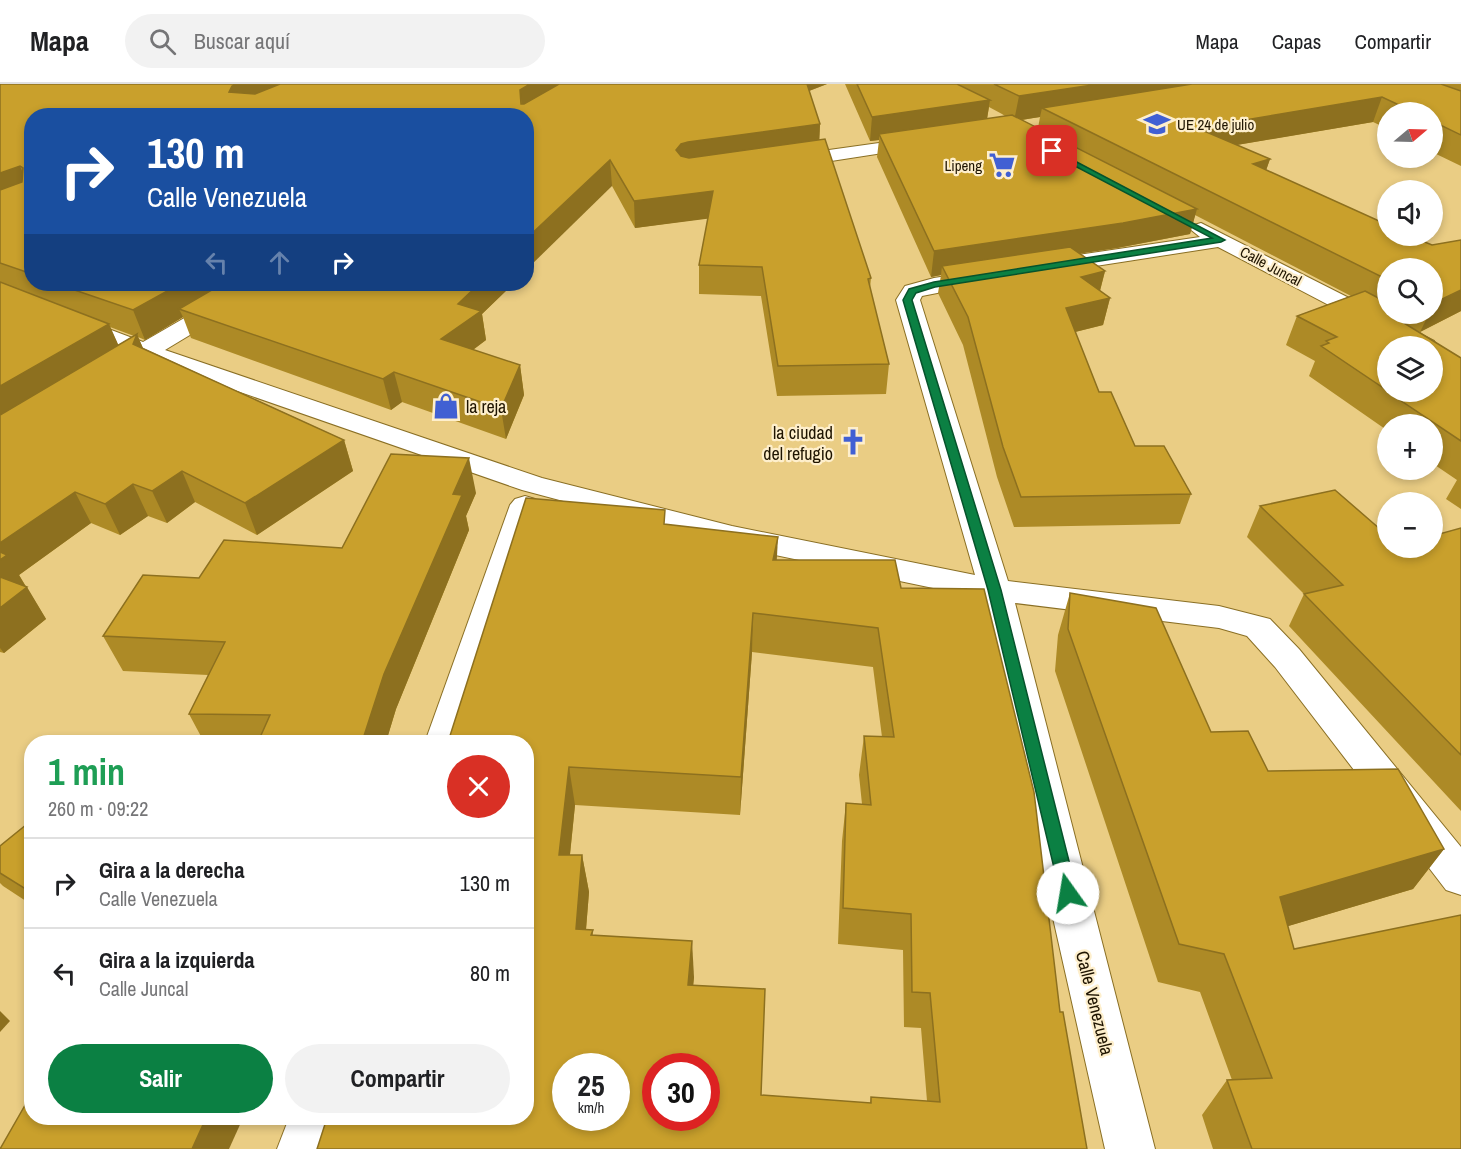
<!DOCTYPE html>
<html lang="es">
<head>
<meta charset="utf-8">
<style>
	body { margin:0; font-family:"Archivo Narrow",sans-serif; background:#f2f2f2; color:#202124; height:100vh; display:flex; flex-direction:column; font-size:22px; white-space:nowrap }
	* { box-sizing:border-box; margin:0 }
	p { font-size:20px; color:#757577 }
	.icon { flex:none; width:33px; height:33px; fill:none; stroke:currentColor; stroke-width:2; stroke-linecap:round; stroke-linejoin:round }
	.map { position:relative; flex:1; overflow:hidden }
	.side { position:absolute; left:24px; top:651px; width:510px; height:390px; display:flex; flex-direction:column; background:#fff; border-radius:24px; box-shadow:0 3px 9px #0003 }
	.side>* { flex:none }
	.top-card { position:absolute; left:24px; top:24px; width:510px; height:183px; border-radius:24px; box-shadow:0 3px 9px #0003; background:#1a4fa0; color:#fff; overflow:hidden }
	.needle { width:39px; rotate:71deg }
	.buttons { position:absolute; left:1377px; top:18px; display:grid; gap:12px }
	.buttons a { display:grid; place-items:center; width:66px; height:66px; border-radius:50%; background:#fff; box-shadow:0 3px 9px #0003; font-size:30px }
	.speed { position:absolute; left:552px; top:969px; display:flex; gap:12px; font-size:30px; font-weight:700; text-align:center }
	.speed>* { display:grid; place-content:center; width:78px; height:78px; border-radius:50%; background:#fff; box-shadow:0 3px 9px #0003; line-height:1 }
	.speed small { font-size:15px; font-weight:400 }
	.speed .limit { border:9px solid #d22; background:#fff; color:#111 }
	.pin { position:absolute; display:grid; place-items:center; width:51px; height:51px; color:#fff; margin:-26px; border-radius:12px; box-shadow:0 3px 9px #0006 }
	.me { position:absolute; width:66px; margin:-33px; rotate:347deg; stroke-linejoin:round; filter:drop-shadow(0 0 4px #0008) }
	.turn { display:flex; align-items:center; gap:21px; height:126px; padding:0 24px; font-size:27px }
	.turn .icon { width:78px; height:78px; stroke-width:2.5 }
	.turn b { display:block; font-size:42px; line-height:51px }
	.lanes { display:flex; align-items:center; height:57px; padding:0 24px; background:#0003; justify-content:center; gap:30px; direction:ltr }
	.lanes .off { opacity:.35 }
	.round { display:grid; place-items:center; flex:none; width:63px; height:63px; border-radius:32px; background:#f2f2f2 }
	.summary { display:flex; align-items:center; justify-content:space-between; height:102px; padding:0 24px }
	h1 { font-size:36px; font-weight:800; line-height:45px; color:#1e9e55 }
	.button { display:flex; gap:12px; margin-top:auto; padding:12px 24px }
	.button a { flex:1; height:69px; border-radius:36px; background:#0b8043; color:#fff; font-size:24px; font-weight:800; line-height:69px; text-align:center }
	.button a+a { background:#f2f2f2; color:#202124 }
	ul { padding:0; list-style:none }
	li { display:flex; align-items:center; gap:18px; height:90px; padding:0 24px; border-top:2px solid #e0e0e0 }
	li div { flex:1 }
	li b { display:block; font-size:22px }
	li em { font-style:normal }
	header { display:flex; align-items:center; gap:36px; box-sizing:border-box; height:84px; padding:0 30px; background:#fff; border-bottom:2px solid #e0e0e0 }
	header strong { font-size:28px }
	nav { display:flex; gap:33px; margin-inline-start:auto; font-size:21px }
	.search { width:420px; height:54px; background:#f2f2f2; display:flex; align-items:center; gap:15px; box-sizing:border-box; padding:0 21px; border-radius:33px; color:#757577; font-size:22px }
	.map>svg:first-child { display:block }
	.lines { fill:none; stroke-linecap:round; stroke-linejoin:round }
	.minor-casing { stroke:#8a6f24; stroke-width:2 }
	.minor { fill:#fff; fill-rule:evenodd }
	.wall { fill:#ad8a26; fill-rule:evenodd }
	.shaded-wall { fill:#8d701f }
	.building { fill:#c9a02c; stroke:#8d701f; stroke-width:1.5; fill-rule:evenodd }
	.route { fill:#0b8043; stroke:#07532c; stroke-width:1.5 }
	.labels { text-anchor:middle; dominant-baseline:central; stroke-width:4.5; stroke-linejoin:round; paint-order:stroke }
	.far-poi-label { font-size:15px; fill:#1f1400; stroke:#feefcc; text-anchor:start }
	.far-street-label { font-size:15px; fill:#1f1400; stroke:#feefcc }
	.poi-label { font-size:18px; fill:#1f1400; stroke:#feefcc; text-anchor:start }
	.street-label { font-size:18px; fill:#1f1400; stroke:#feefcc }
</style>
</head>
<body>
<header>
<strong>Mapa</strong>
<div class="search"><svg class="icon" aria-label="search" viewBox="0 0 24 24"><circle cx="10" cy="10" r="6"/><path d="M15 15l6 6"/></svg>Buscar aquí</div>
<nav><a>Mapa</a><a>Capas</a><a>Compartir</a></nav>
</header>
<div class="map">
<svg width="1461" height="1065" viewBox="0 0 1461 1065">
	<rect width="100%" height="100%" fill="#eacd84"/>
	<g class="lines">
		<!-- minor casing -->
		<g class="minor-casing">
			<g id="minor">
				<path d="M922,53L928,54L931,58L928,62L786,84L779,82L777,78L779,74L786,72Z"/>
				<path d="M1201,139L1434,257L1437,262L1432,268V262H1407L1218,163L1044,190L1036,188L1033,183L1036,178L1044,176L1200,153L1190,145L1194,141Z"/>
				<path d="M985,186L993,188L996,193L993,198L922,212L920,216L1008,497L1219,522L1270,535L1299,565L1461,763V811L1446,806L1275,583L1247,552L1219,544L1015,519L1155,1065H1105L981,514L732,462L522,406L148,276L132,283L123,280L119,275L126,268L0,219V204L143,258L243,200H269L266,205L165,266L542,394L732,442L975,491L896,216L905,202L934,194Z"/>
				<path d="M525,412L535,415L540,421L461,658H425L510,421L515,415Z"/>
				<path d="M289,1034H337L327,1065H277Z"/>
			</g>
		</g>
		<!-- minor -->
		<use href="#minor" class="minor"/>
	</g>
	<!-- wall -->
	<g class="wall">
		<path d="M0,0H827L809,7L820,40L819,56L871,194L870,204L889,280L886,310L777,312L761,212L699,210V181L708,134L635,144L612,102L32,32V200H513L482,230L486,256L473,266L520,281L524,311L506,355L402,318L391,326L191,254L183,233L145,256L138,253L143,264L344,356L353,387L257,451L195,418L167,439L148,432L120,451L91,439L19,491L46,535L4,569L0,568ZM110,243L134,252L118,261Z"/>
		<path d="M845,0H1461V82L1432,68V28H1388V45L1373,38L1236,61L1270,75L1266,86L1388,141V152H1410L1432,161L1461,156V227L1420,248L1415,245L1461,274V425L1446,415L1457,396L1432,379V340H1388V347L1309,292L1315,277L1286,261L1297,232L1351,212L1195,131L1190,150L1117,164L1080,169L1105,187L1100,207L1110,214L1103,241L1075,248L1099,308H1111L1135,362H1164L1191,410L1180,440L1014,443L997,393L963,261L938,209L941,191L931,193L877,73L879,56L870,57ZM989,23L1002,30L1005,32L987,35ZM1040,33L1038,44L1022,36L1033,34ZM1388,184H1432V230H1388ZM1388,262H1432V308H1388Z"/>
		<path d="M476,409L466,432L469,446L396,625L386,658H204L189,630L208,591L123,587L103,552L199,494L342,464Z"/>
		<path d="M1260,422L1388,464H1432L1461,444V727L1289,542L1304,510L1247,453Z"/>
		<path d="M666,441L777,476L901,504L1060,928L1087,1065H317L526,658ZM752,568L873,583L882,653L864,652L859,691L862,720L846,719L842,757L838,860L903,866L904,943L921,944L927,1017L871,1013L870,1019L761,1011L693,901L694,893L593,851V846H586L589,808L582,771H570L575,721L740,731Z"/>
		<path d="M1070,509L1211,648L1268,687L1444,765L1413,805L1288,842L1294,865L1461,1065H1213L1202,1031L1227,996H1232L1200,908L1158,898L1055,587L1058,551Z"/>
		<path d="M32,736V821L3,802L0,799V762Z"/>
	</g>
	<!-- shaded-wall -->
	<g class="shaded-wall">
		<path d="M237,0H291L239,26L229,8L232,2Z"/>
		<path d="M530,0H573L523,32L520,6Z"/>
		<path d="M802,0H827L801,10Z"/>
		<path d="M1099,0H1243L1042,24L1040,33L1014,37L1019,12Z"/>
		<path d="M1382,13L1373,38L1190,69L1197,44Z"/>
		<path d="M990,16L986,41L879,50V56L870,57L872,33Z"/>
		<path d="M820,40L819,65L689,84L676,66L681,60L688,58Z"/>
		<path d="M1270,75L1261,101L1253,80Z"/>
		<path d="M610,76L612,102L526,186V155Z"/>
		<path d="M20,82L31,108L0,120V89Z"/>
		<path d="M713,107V134L635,144L634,117Z"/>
		<path d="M1197,125L1190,150L1117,164L946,190L942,182L941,191L931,193L934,167Z"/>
		<path d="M1105,187L1098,214L1081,193Z"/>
		<path d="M180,200H239L179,225L183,233L145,256L133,226Z"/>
		<path d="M479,200H513L482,230L486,256L447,285L441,255L458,220Z"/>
		<path d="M1461,206V227L1420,248L1429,230H1432V221L1434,219Z"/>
		<path d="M1110,214L1103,241L1059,252L1066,224Z"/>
		<path d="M1411,230L1397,259L1399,236Z"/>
		<path d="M109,240L122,269L0,342V302Z"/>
		<path d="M137,250L149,279L133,260Z"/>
		<path d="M520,281L524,311L506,355L501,325Z"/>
		<path d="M394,288L402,318L391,326L383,295Z"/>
		<path d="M344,356L353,387L257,451L245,419Z"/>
		<path d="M469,374L476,409L466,432L469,446L396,625L386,658H362L384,590L453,410Z"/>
		<path d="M182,387L195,418L167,439L152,407Z"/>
		<path d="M133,400L148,432L120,451L105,420Z"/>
		<path d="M75,408L91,439L19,491L26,503L0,513V459Z"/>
		<path d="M778,453L776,491L773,476Z"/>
		<path d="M27,503L46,535L4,569L0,564V524Z"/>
		<path d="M753,529L752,568L740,731L741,693Z"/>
		<path d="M569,683L575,721L566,808L559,771Z"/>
		<path d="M1444,765L1413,805L1255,852L1280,813Z"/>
		<path d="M582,771L589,808L583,881L576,845Z"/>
		<path d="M692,857L694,893L690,936L688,901Z"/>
		<path d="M0,927L10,937L0,948Z"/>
		<path d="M206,1034H243L229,1065H192Z"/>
	</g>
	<!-- building -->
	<g class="building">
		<path d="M0,0H237L232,2L229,8L255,10L280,0H530L520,6L521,20H524L559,0H807L820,40L688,58L681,60L676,66L681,72L689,74L825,55L871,194L868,195L889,280L778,282L762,183L699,181L713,107L634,117L610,76L526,155V32H32V190L0,179V106L22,98L23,84L20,82L0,89Z"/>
		<path d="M857,0H957L990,16L872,33Z"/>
		<path d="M994,0H1099L1019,12Z"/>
		<path d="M1192,0H1441L1461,7V51L1432,37V28H1414L1382,13L1197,44L1270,75L1253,80L1388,141V152H1410L1432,161L1461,156V206L1434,219L1432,218V184H1388V196L1042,24Z"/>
		<path d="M1012,31L1197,125L1123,139L934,167L879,50Z"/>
		<path d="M1070,163L1105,187L1081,193L1110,214L1066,224L1099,308H1111L1135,362H1164L1191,410L1021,413L1003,363L968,233L942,182Z"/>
		<path d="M0,198L109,240L0,302Z"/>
		<path d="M57,200H180L133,226Z"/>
		<path d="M222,200H479L458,220L481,227L441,255L520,281L501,325L394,288L383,295L179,225Z"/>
		<path d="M1365,207L1388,219V230H1411L1399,236L1461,274V357L1388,308H1432V262H1388V307L1321,262L1329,259L1326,257L1337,253L1297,232Z"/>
		<path d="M137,250L133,260L344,356L245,419L182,387L152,407L133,400L105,420L75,408L0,459V331Z"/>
		<path d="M391,370L469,374L453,410L462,411L384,590L362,658H258L270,631L189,630L225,558L103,552L143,491L199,494L224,456L342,464Z"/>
		<path d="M1335,406L1388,452V464H1432V452L1461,444V671L1304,510L1343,501L1260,422Z"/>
		<path d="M526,414L665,426L664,440L778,453L773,476H895L901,504L984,505L1034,708L1060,928H1063L1087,1065H317L327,1034H526V658H448ZM753,529L878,544L894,653L864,652L871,721L846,719L843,824L911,830L912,908L930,909L940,1018L871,1013V1019L761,1011L765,905L688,901L692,857L591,851L593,846L576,845L582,771H559L569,683L741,693ZM566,982H616V1034H566ZM656,982H706V1034H656Z"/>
		<path d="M0,468L7,471L0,476Z"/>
		<path d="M0,493L27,503L0,524Z"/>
		<path d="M1070,509L1156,524L1211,648L1248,647L1268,687L1398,685L1444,765L1280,813L1294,865L1461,831V1065H1252L1227,996L1272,994L1224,870L1179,860L1068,545Z"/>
		<path d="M32,736V809L0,789V762Z"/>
		<path d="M32,1009V1034H206L192,1065H0Z"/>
	</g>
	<!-- route -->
	<path class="route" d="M1052,65L1225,156L1221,158L935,203L916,209L912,216L1001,506L1077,809L1074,814L1068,816L1062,814L1060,809L988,506L903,216L909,205L934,198L1212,154L1050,69L1049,67Z"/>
	<!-- icons -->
	<defs>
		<g id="school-bare" transform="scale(2.07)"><path d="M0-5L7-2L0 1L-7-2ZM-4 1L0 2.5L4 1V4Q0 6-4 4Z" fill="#4160d3" stroke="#feefcc" stroke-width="2.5" paint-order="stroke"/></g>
		<g id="supermarket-bare" transform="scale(2.07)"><path d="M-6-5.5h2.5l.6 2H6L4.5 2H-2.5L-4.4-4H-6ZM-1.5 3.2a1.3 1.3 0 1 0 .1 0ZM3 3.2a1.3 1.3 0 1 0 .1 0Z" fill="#4160d3" stroke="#feefcc" stroke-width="2.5" paint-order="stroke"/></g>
		<g id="shop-bare" transform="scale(2.07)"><path d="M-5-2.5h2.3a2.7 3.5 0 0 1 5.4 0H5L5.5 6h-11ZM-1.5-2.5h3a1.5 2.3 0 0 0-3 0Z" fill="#4160d3" stroke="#feefcc" stroke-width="2.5" paint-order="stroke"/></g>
		<g id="church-bare" transform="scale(2.07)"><path d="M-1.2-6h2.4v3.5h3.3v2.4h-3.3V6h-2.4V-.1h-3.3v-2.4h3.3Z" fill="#4160d3" stroke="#feefcc" stroke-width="2.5" paint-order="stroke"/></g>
	</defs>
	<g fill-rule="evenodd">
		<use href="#school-bare" x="1157" y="40"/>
		<use href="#supermarket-bare" x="1002" y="81"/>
		<use href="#shop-bare" x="446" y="322"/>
		<use href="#church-bare" x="853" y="358"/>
	</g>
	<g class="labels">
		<!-- far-poi labels -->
		<g class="far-poi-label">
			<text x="1177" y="40">UE 24 de julio</text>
			<text x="982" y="81" text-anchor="end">Lipeng</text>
		</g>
		<!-- far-street labels -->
		<g class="far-street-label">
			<text transform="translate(1271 182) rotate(28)">Calle Juncal</text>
		</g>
		<!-- poi labels -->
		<g class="poi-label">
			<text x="466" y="322">la reja</text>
			<text x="833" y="348" text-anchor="end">la ciudad<tspan x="833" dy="21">del refugio</tspan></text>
		</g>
		<!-- street labels -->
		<g class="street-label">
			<text transform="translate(1095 919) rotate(76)">Calle Venezuela</text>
		</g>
	</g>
</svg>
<div class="buttons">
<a><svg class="needle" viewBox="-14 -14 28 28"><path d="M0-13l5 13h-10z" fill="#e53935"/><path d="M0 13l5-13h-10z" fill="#757577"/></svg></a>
<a><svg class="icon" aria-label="sound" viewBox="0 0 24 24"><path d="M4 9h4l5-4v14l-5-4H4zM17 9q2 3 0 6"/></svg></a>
<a><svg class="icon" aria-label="search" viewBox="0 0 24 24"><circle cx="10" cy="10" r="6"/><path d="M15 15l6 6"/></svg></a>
<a><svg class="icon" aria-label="layers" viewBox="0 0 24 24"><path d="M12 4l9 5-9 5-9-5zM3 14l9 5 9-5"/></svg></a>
<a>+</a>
<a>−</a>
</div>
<div class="speed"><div>25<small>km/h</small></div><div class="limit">30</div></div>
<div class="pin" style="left:1052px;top:67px;background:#d93025"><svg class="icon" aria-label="arrive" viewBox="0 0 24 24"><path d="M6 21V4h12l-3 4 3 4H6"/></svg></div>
<svg class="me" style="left:1068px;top:809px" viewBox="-20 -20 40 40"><circle r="19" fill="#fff"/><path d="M0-13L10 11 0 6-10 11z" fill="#0b8043"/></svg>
<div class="top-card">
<div class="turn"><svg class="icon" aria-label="right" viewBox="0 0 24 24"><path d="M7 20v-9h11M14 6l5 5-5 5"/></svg><div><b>130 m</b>Calle Venezuela</div></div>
<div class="lanes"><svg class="icon off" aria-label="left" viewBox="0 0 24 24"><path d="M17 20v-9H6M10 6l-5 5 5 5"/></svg><svg class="icon off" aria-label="ahead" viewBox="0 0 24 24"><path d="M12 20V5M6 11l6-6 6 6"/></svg><svg class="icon" aria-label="right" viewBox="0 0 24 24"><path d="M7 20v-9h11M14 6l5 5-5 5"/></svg></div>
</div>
<section class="side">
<div class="summary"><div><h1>1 min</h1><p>260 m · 09:22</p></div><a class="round" style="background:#d93025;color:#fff"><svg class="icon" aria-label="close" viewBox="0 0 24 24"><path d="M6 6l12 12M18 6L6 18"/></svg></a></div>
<ul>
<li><svg class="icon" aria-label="right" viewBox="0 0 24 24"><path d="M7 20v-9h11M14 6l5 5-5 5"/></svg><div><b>Gira a la derecha</b><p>Calle Venezuela</p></div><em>130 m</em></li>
<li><svg class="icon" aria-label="left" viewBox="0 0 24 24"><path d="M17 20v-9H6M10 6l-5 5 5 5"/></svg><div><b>Gira a la izquierda</b><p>Calle Juncal</p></div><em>80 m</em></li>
</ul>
<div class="button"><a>Salir</a><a>Compartir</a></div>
</section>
</div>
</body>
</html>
